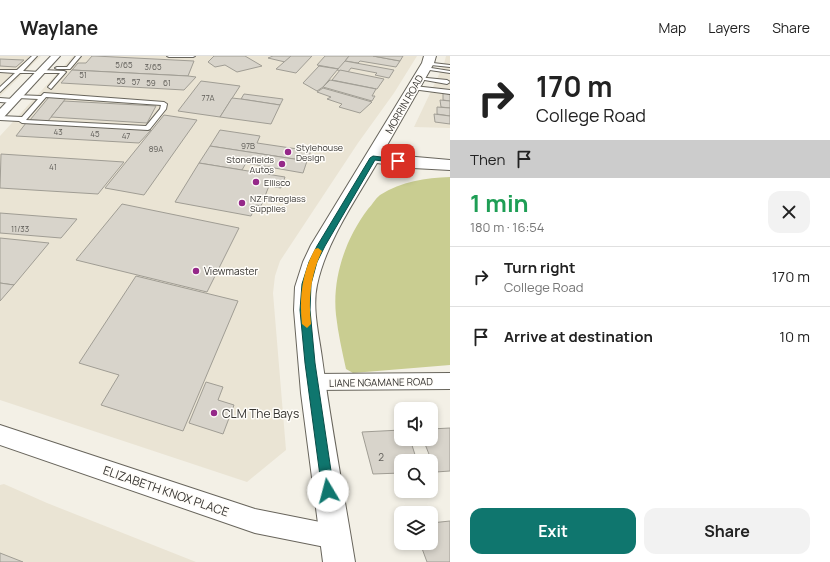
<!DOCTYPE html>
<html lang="en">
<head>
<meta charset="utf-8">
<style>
	body { margin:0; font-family:Manrope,sans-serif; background:#f2f2f2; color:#222; height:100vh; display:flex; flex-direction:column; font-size:15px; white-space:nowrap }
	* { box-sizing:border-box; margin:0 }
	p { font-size:13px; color:#767676 }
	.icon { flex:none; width:22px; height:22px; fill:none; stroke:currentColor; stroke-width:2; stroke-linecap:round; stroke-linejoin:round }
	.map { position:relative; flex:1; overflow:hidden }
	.drawer { display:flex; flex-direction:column; background:#fff; width:380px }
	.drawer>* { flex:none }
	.guide { background:#fff; color:#222; overflow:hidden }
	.tools { position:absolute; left:394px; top:346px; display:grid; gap:8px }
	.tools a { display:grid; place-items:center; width:44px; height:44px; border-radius:8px; background:#fff; box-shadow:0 2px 6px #0003; font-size:20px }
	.pin { position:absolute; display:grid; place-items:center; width:34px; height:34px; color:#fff; margin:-17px; border-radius:8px; box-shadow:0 2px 6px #0006 }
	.me { position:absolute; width:44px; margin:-22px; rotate:352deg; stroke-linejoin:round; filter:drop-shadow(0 0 3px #0008) }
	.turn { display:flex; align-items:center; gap:14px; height:84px; padding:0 20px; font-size:18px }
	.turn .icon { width:52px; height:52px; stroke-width:2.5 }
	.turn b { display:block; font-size:28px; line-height:34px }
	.then { display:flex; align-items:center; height:38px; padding:0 20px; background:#0003; gap:8px; font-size:15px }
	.round { display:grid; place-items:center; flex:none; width:42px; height:42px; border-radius:12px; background:#f2f2f2 }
	.headline { display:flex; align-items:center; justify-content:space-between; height:68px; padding:0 20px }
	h1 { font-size:24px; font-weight:700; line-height:30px; color:#1e9e55 }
	.primary-button { display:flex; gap:8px; margin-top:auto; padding:8px 20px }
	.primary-button a { flex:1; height:46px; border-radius:12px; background:#0f766e; color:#fff; font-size:16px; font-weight:700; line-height:46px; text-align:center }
	.primary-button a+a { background:#f2f2f2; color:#222 }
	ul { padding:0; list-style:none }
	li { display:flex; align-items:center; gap:12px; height:60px; padding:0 20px; border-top:1px solid #e0e0e0 }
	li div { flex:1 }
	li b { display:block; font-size:15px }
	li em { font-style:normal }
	header { display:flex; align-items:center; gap:24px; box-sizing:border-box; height:56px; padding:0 20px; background:#fff; border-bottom:1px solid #e0e0e0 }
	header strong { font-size:19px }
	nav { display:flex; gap:22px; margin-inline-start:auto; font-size:14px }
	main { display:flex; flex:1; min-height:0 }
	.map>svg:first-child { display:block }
	.built { fill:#eae4d4 }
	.green { fill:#c9cd91 }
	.building { fill:#d8d4cb; stroke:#a09d94 }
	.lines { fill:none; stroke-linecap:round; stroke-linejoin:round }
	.lane-casing { stroke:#68655c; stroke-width:2 }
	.street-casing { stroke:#68655c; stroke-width:2 }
	.secondary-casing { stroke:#68655c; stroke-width:2 }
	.lane { fill:#fff; fill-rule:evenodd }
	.street { fill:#fff; fill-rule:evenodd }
	.secondary { fill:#fff; fill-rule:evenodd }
	.route { fill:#0f766e; stroke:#0a4d48 }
	.slow { fill:#f59e0b }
	.poi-dot { fill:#952889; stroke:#fffdf9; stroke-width:1.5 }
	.labels { text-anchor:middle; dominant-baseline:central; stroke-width:3; stroke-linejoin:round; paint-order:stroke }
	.number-label { font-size:8px; fill:#5f5d58 }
	.far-poi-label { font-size:9px; fill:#373532; stroke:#fffdf9; text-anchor:start }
	.street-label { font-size:10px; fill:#373532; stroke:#fffdf9 }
	.poi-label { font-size:10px; fill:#373532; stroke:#fffdf9; text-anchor:start }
	.near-number-label { font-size:10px; fill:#5f5d58 }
	.near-poi-label { font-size:12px; fill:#373532; stroke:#fffdf9; text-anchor:start }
	.near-street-label { font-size:12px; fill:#373532; stroke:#fffdf9 }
</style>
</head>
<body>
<header>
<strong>Waylane</strong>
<nav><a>Map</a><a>Layers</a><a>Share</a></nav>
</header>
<main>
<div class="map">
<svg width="450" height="506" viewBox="0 0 450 506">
	<rect width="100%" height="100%" fill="#f3f0e6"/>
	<!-- built -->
	<g class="built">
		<path d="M0,0H41L0,40Z"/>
		<path d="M73,0H417L394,37L358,87L280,205L275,220L273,237L286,394L247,426L0,344V80Z"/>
		<path d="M446,0H450V72L414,71L444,8Z"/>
		<path d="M4,428L47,447L196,506H0V429Z"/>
	</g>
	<!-- green -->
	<path class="green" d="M450,121V309L353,317L346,313C342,295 338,277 336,259C332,221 346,182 368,153C372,149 375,143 380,139C402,125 425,122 450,121Z"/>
	<!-- building -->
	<g class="building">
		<path d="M92,0H95L194,5L188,20L72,14L78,7H86Z"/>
		<path d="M214,0H245L262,10L237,16L225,9L215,11L208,6Z"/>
		<path d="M273,0H291L285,6L268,2Z"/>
		<path d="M291,0H312L296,17L276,13Z"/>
		<path d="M325,0H349L339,13L317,9Z"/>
		<path d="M349,0H373L400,5L396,11L360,5L358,7L345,5Z"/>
		<path d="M373,0H403L400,5Z"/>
		<path d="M0,3L24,4L16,11L0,10Z"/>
		<path d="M345,5L394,14L389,22L375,19L377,17L351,12L348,16L337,14Z"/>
		<path d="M319,10L338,13L323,31L317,35L303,27Z"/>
		<path d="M72,14L188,20L196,21L184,34L61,27Z"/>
		<path d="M340,14L384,23L377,33L332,24Z"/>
		<path d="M330,24L376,33L372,40H375L372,45L323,31Z"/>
		<path d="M201,25L240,30L220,61L178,55Z"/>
		<path d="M323,32L372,46L360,57L339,51L342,48L327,43L331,41L317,36Z"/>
		<path d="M443,37L450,38V45L443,44Z"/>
		<path d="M244,38L283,43L280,49L241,43Z"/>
		<path d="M49,41L66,42L48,65L30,64Z"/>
		<path d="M232,42L241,43L280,49L271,68L220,61Z"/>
		<path d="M440,44L450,45V52L441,51Z"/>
		<path d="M64,45L156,50L147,67L51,61Z"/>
		<path d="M437,51L450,52V60L437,58Z"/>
		<path d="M434,58L450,60V68L435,66Z"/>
		<path d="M164,59L197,64L144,139L105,132Z"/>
		<path d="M26,67L151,74L139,87L16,80Z"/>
		<path d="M220,74L260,80L257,87L311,95L307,105L210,90Z"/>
		<path d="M210,90L307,105L303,117L246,107L242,114L199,107Z"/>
		<path d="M1,98L124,106L98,138L0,132Z"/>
		<path d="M199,107L285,121L281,132L269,130L261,150L256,149L251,160L175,146Z"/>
		<path d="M122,148L239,172L207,236L76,204Z"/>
		<path d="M0,157L77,163L61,182L0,177Z"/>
		<path d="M0,182L49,187L14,229L0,227Z"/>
		<path d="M136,220L238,245L183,375L101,349L119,319L79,307Z"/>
		<path d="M0,227L14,229L0,245Z"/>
		<path d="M206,326L223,331L218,344L234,349L223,378L189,367Z"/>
		<path d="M450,372V415L436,416L423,383H431V373Z"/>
		<path d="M401,374V383H410L417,405H401V417L373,418L362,376Z"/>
		<path d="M450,465V506H427L420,487H431V467Z"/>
		<path d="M0,497L23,506H0Z"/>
	</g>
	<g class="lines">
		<!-- lane casing -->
		<g class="lane-casing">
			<g id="lane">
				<path d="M32,0H37L23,15L40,16L42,14L64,15L66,16L51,33L48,31L60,17H20L0,36V31L15,17L0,16V14H17Z"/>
				<path d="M76,0H81L70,13H57L55,12L57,11H67Z"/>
				<path d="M167,0H195L193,1H169Z"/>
				<path d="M433,7L450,9V11L431,9V7Z"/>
				<path d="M425,11L450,15V17L423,13V12Z"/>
				<path d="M417,21L447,24L450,26L447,28L419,23H417Z"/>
				<path d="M414,30L450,34V38L412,33L411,32Z"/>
				<path d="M44,37L164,46L167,48L166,53L150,73L148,74L22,67L19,65L0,64V60L22,61L38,43L18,42L15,40L16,39L41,40ZM46,41L161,49L160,53L146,70L26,64Z"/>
				<path d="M0,42L13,43L16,45L13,47L0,46Z"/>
			</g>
		</g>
		<!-- street casing -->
		<g class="street-casing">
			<g id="street">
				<path d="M51,0H60L4,61L0,62V53Z"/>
				<path d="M450,317V333L312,334L305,332L302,326L305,320L312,318Z"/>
				<path d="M0,369L255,453L335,469L344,472L347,481L344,490L335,493L255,477L0,389Z"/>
			</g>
		</g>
		<!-- secondary casing -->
		<g class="secondary-casing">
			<path id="secondary" d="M424,0H436L434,7L382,98L450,104V114L413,112L377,107C355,145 326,186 317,229C312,252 319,279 322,302C331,370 344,438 355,506H323L301,337L294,254L295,231L303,206L311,189L422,7Z"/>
		</g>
		<!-- lane -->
		<use href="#lane" class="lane"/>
		<!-- street -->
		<use href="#street" class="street"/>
		<!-- secondary -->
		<use href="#secondary" class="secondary"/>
	</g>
	<!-- route -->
	<path class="route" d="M373,100L398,103L402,105L398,107L375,104L325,190L317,206L311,228L310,254L315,307L334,435L333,439L328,441L324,439L322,435L305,307L300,254L302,228L309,206L317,190L370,102Z"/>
	<!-- slow -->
	<path class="slow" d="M318,192L322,195C311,218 308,243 311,268L307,272L302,268C299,243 302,216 315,193Z"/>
	<!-- markers -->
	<g class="poi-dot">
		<circle cx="288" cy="96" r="4"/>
		<circle cx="282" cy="108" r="4"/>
		<circle cx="256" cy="126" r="4"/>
		<circle cx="242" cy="147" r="4"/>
		<circle cx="196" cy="215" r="4"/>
		<circle cx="214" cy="357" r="4"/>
	</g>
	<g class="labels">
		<!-- number labels -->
		<g class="number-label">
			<text x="124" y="8">5/65</text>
			<text x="153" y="10">3/65</text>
			<text x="83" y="18">51</text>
			<text x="121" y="24">55</text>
			<text x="136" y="25">57</text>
			<text x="151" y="26">59</text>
			<text x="167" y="26">61</text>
			<text x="208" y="41">77A</text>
			<text x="58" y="75">43</text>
			<text x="95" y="77">45</text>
			<text x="126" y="79">47</text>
			<text x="248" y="89">97B</text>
			<text x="156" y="92">89A</text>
			<text x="53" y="110">41</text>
			<text x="20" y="172">11/33</text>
		</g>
		<!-- far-poi labels -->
		<g class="far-poi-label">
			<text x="296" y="91">Stylehouse<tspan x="296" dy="10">Design</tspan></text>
			<text x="274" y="103" text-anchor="end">Stonefields<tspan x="274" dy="10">Autos</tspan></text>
			<text x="264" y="126">Ellisco</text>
			<text x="250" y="142">NZ Fibreglass<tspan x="250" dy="10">Supplies</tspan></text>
		</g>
		<!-- street labels -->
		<g class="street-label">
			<text transform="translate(404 48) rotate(-60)">MORRIN ROAD</text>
			<text transform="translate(381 326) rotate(-1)">LIANE NGAMANE ROAD</text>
		</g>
		<!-- poi labels -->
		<g class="poi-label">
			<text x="204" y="215">Viewmaster</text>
		</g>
		<!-- near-number labels -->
		<g class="near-number-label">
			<text x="381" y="401">2</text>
		</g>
		<!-- near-poi labels -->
		<g class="near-poi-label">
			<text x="222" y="357">CLM The Bays</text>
		</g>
		<!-- near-street labels -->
		<g class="near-street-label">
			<text transform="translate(166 435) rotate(19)">ELIZABETH KNOX PLACE</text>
		</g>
	</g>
</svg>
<div class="tools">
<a><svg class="icon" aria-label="sound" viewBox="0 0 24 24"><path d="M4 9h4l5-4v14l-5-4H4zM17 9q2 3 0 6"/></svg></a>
<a><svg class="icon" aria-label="search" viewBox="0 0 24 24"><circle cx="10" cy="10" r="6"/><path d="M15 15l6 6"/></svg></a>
<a><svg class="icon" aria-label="layers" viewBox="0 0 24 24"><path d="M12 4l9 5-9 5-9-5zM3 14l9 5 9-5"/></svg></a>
</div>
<div class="pin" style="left:398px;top:105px;background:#d93025"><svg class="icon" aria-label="arrive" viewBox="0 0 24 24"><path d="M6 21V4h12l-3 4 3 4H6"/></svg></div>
<svg class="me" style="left:328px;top:435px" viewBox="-20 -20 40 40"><circle r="19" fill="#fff"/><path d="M0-13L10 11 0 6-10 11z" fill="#0f766e"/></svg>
</div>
<section class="drawer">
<div class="guide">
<div class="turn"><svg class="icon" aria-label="right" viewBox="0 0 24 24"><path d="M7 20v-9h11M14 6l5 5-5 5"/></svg><div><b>170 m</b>College Road</div></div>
<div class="then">Then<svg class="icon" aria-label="arrive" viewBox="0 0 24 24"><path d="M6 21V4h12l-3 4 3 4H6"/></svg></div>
</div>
<div class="headline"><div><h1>1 min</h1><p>180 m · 16:54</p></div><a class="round"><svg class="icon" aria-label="close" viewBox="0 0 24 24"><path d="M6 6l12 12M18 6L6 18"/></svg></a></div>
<ul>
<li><svg class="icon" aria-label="right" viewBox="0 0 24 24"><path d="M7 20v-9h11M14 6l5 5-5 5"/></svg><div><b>Turn right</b><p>College Road</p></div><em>170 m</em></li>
<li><svg class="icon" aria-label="arrive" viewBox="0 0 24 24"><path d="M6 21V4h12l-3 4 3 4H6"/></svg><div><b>Arrive at destination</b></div><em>10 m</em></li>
</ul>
<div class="primary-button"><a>Exit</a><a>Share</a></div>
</section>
</main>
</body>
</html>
